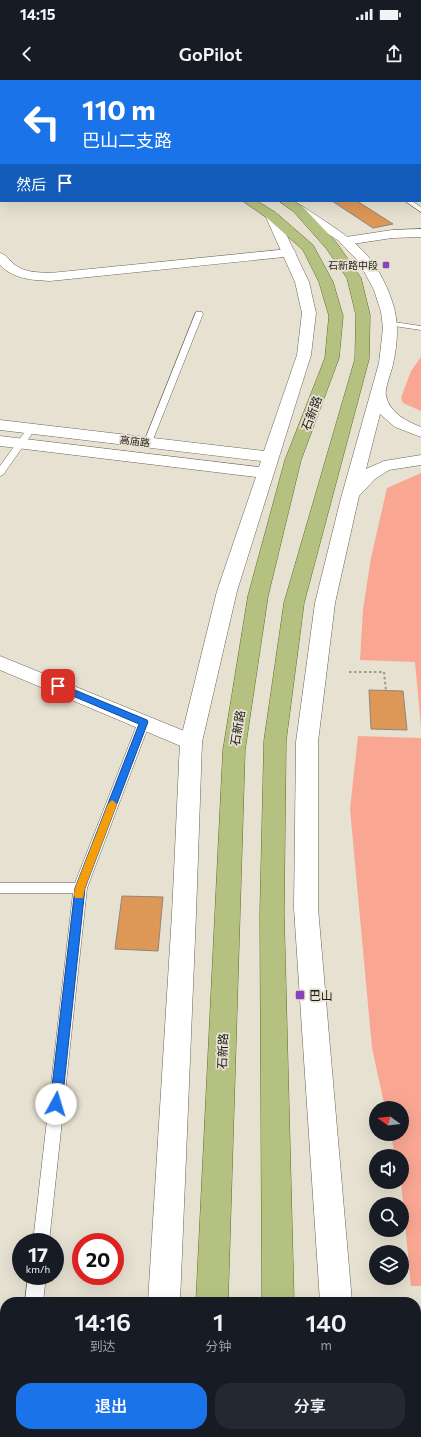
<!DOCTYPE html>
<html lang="zh">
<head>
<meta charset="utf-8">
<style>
	body { margin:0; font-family:Commissioner,"Noto Sans SC",sans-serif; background:#242831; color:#f1f3f6; height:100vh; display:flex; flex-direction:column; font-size:15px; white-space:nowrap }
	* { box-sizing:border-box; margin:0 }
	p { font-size:13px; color:#9ea1a6 }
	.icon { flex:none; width:22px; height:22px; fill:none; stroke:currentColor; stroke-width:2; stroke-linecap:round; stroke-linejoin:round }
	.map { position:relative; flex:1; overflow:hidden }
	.drawer { position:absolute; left:0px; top:1217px; width:421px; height:140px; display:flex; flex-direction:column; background:#171b24; border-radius:16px 16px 0 0; box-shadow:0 4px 16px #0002 }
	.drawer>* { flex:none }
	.banner { position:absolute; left:0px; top:0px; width:421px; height:122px; box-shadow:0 4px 16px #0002; background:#1a73e8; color:#fff; overflow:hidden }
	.needle { width:26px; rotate:285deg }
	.buttons { position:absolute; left:369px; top:1021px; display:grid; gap:8px }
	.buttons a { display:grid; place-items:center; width:40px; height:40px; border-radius:50%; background:#171b24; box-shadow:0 4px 16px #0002; font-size:20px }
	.speed { position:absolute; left:12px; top:1153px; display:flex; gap:8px; font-size:20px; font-weight:700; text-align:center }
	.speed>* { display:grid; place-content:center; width:52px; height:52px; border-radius:50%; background:#171b24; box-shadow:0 4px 16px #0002; line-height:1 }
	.speed small { font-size:10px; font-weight:400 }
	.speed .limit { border:6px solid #d22; background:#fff; color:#111 }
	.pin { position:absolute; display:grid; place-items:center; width:34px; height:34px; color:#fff; margin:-17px; border-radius:8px; box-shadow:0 2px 6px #0006 }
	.me { position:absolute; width:44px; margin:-22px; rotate:6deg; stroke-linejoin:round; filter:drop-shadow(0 0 3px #0008) }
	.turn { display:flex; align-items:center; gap:14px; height:84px; padding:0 16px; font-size:18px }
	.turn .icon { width:52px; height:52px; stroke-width:2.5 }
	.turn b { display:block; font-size:28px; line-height:34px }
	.then { display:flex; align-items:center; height:38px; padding:0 16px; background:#0003; gap:8px; font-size:15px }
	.eta { display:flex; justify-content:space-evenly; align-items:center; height:68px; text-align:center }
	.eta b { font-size:24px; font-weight:600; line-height:28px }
	.action { display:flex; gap:8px; margin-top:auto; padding:8px 16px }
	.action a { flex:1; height:46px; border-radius:16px; background:#1a73e8; color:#fff; font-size:16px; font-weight:600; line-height:46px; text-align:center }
	.action a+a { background:#242831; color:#f1f3f6 }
	.status { display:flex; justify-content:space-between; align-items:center; height:28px; padding:0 20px; background:#171b24; direction:ltr }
	.status svg { height:11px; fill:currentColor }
	header { display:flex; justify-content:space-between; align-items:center; height:52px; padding:0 16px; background:#171b24; font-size:18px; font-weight:600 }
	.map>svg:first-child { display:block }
	.built { fill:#dfd7c1 }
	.green { fill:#f9a793 }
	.building { fill:#dd9756; stroke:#92857b }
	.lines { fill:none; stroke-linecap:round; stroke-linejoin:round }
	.service-casing { stroke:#686356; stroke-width:1 }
	.minor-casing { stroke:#686356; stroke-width:1 }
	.tertiary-casing { stroke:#686356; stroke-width:1 }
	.primary-casing { stroke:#606c25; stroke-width:1 }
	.path { stroke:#9d998d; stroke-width:2; stroke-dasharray:2.5 2.5; stroke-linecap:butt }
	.service { fill:#fff; fill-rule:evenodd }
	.minor { fill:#fff; fill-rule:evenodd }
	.tertiary { fill:#fff; fill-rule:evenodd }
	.primary { fill:#b5c180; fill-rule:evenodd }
	.route { fill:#1a73e8; stroke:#114b97 }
	.slow { fill:#f59e0b }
	.poi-dot { fill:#8744b8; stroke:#e7e1d2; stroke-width:1.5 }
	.labels { text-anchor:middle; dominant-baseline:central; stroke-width:3.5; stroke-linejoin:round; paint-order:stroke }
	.far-poi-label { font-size:10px; fill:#1e1c17; stroke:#e7e1d2; text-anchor:end }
	.far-street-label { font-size:10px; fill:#1e1c17; stroke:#e7e1d2 }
	.street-label { font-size:12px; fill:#1e1c17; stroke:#e7e1d2 }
	.poi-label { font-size:12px; fill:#1e1c17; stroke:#e7e1d2; text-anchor:start }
</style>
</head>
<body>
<div class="status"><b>14:15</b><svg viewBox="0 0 49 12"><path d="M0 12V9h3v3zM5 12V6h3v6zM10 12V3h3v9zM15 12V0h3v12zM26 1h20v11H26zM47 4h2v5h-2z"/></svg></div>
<header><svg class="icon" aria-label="back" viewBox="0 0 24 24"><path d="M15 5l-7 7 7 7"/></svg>GoPilot<svg class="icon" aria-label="share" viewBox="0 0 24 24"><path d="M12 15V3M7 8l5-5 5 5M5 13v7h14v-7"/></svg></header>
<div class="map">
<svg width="421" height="1357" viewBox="0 0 421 1357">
	<rect width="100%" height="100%" fill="#e7e1d2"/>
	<!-- built -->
	<path class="built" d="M5,1296V1352H46V1357H0V1297Z"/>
	<!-- green -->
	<g class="green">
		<path d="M421,277V331L403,323L401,318L411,291Z"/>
		<path d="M421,393V647L415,582L360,580L363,529L371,478L387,408Z"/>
		<path d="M358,656L421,658V1206H411L401,1102H402V1076H395L391,1054H402V1028H385L372,968L350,729Z"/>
	</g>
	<!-- building -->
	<g class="building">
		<path d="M332,121H357L393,144L373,148Z"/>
		<path d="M369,610L403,611L407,650L371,649Z"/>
		<path d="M122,816L163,817L158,871L115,869Z"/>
	</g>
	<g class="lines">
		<!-- service casing -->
		<g class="service-casing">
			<g id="service">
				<rect x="420" y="103" width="1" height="4"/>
				<path d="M405,121H412L421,127V132Z"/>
				<path d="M196,232H202L203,234L152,362L151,364H145L144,362Z"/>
				<path d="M387,241L421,246V250L387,245Z"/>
				<path d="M32,345L36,348L3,395L0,396V386L29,346Z"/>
				<path d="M144,638L148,639L150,642L87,808L49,1162H33L73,813H0V803H75L138,642L140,639Z"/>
				<path d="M28,1196H46L43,1222H25Z"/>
			</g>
		</g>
		<!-- minor casing -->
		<g class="minor-casing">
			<g id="minor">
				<path d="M421,149V157L392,158L346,165L341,164L340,161L341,158L346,157L392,150Z"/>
				<path d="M289,169L294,170L296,173L294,176L50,201C31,200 14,199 0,185V173C7,175 10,181 15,185C26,193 38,192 50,193Z"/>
				<path d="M0,576L199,657L202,662L199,667L191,669L183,667L0,590Z"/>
				<path d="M5,1251V1283L0,1284V1252Z"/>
			</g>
		</g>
		<!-- tertiary casing -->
		<g class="tertiary-casing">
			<g id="tertiary">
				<path d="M25,0H37L38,1H26Z"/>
				<path d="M101,0H112L113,1H102Z"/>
				<rect x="420" y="48" width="1" height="6"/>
				<path d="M298,125L302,126C345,155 374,168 392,221C399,241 398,262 393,284C392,291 384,309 386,316C390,333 406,341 421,347V357L395,347L380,334L366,389L384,381L421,375V385L389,390L375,399L359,416L335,523L318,662V828L352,1222H320L294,828L296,662L315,523L341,418L379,283L383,248L381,232L374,210L359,182L339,161L294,132L292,129L294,126Z"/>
				<path d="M271,131L275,132L277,135L309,202L316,233L311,275L237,511L202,662L196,834L180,1222H148L172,834L180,662L217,511L256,397L0,366V356L259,387L261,381L0,350V340L264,371L297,275L302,233L295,202L265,135L267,132Z"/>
				<rect x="140" y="1352" width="34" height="5"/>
				<path d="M329,1352H363L364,1357H330Z"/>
			</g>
		</g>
		<!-- primary casing -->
		<g class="primary-casing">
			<g id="primary">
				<path d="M49,0H60L61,1H50Z"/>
				<path d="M77,0H88L89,1H78Z"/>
				<path d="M243,121H257L275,132L313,165L333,202L343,236L339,278L301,380L268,516L245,670L228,1222H196L223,670L248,516L285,380L325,278L329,236L319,202L303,170L267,138Z"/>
				<path d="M279,121H293L302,126L336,162L361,198L370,235L369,279L304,523L286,661L284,833L294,1222H262L260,833L264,661L284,523L355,279L356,235L347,198L326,168L294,132Z"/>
				<rect x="189" y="1352" width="34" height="5"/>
				<rect x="263" y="1352" width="34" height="5"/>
			</g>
		</g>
		<!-- path -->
		<path class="path" d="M349,592H384L386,611"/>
		<!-- service -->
		<use href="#service" class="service"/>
		<!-- minor -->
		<use href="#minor" class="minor"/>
		<!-- tertiary -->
		<use href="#tertiary" class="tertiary"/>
		<!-- primary -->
		<use href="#primary" class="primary"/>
	</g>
	<!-- route -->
	<path class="route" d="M58,603L147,640L148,642L85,808L62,1024L60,1027L56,1029L52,1027L50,1024L75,808L139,644L54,608L53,606Z"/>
	<!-- slow -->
	<path class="slow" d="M112,720L117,724L85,808L83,818H75L74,815L75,808L108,724Z"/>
	<!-- markers -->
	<g class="poi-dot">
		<rect x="382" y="181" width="8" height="8" rx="2"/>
		<rect x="295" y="910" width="10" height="10" rx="2"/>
	</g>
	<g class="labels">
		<!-- far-poi labels -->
		<g class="far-poi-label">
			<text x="378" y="185">石新路中段</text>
		</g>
		<!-- far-street labels -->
		<g class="far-street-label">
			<text transform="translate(135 361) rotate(7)">高庙路</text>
		</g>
		<!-- street labels -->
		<g class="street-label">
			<text transform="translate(311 333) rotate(-69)">石新路</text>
			<text transform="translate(237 648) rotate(-81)">石新路</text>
			<text transform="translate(222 971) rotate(-88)">石新路</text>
		</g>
		<!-- poi labels -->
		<g class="poi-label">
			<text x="309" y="915">巴山</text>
		</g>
	</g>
</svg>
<div class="buttons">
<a><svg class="needle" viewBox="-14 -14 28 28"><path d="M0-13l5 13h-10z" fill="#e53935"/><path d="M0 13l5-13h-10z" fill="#9ea1a6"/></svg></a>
<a><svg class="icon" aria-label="sound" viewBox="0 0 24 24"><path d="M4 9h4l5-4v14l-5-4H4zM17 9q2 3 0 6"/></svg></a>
<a><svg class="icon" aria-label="search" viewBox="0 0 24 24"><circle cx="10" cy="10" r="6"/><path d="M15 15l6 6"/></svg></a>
<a><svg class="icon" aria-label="layers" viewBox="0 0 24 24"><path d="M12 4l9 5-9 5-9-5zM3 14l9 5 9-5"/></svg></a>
</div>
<div class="speed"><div>17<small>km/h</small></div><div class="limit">20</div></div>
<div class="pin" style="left:58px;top:606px;background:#d93025"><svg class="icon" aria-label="arrive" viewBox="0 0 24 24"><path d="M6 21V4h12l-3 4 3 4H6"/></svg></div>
<svg class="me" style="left:56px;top:1024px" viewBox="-20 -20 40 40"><circle r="19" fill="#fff"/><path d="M0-13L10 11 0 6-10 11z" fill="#1a73e8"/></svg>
<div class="banner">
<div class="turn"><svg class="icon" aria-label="left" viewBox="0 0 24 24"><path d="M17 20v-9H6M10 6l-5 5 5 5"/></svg><div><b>110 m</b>巴山二支路</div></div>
<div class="then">然后<svg class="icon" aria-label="arrive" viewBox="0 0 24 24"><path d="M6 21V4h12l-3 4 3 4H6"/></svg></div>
</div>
<section class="drawer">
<div class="eta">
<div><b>14:16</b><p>到达</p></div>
<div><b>1</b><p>分钟</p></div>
<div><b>140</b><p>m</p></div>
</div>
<div class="action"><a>退出</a><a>分享</a></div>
</section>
</div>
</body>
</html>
